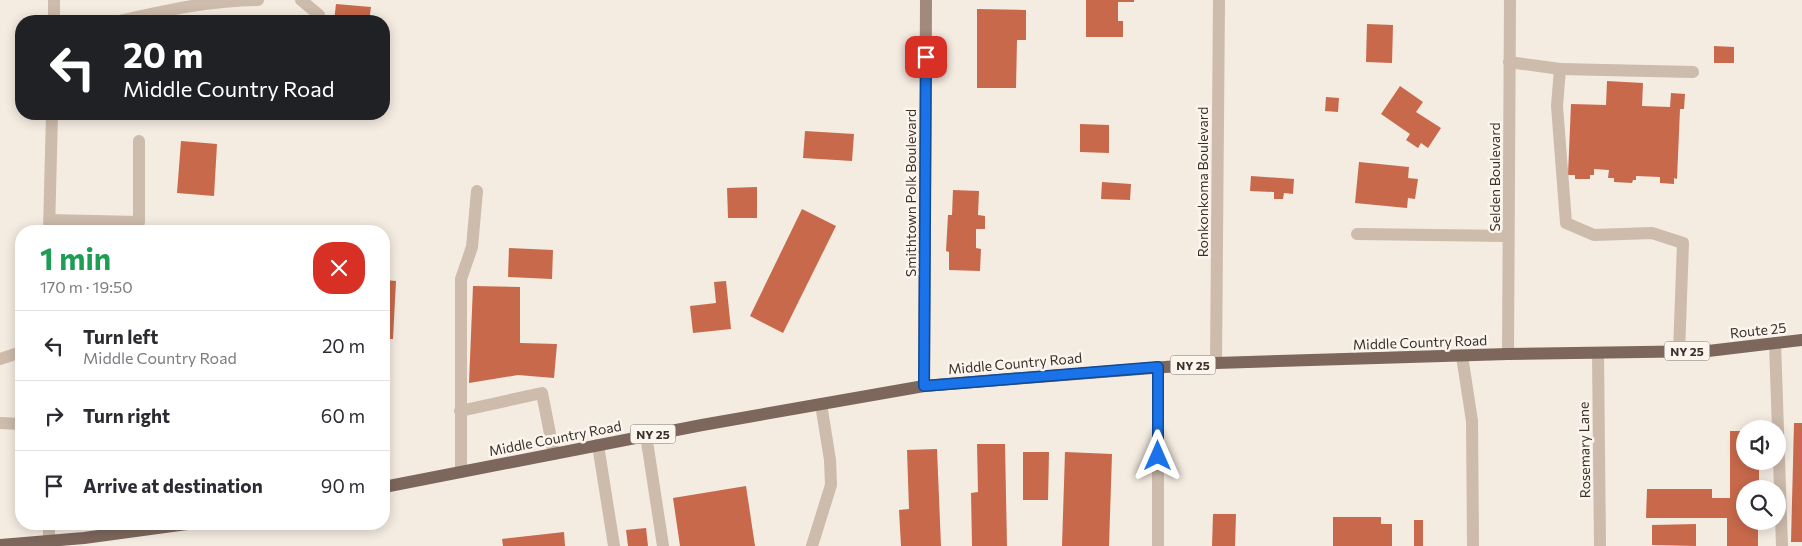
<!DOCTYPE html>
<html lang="en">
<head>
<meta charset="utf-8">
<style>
	body { margin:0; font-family:Commissioner,sans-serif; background:#f7f7f7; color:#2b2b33; height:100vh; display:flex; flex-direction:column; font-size:19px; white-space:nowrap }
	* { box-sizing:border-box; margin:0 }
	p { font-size:16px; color:#7c7c81 }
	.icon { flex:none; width:28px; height:28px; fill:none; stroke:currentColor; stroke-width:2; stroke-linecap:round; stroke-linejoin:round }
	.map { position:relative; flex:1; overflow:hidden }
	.sheet { position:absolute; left:15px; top:225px; width:375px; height:305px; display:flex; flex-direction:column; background:#fff; border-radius:20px; box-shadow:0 2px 12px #0003 }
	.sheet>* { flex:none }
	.guide { position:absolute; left:15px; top:15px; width:375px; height:105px; border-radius:20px; box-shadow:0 2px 12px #0003; background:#202124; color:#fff; overflow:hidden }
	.controls { position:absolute; left:1736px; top:420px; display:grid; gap:10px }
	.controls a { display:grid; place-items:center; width:50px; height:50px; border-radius:50%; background:#fff; box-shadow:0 2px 12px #0003; font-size:25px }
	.pin { position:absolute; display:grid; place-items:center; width:42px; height:42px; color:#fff; margin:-21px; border-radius:10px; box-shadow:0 2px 8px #0006 }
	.me { position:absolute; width:55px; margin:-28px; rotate:0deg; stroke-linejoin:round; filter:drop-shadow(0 0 4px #0008) }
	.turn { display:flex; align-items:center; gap:18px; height:105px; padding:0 25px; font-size:22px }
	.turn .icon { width:65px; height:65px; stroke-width:2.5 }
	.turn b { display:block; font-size:35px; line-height:42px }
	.round { display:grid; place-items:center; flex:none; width:52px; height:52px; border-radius:20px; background:#f7f7f7 }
	.head { display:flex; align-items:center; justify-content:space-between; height:85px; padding:0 25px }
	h1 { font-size:30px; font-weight:700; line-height:38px; color:#1e9e55 }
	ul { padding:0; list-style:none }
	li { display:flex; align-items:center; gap:15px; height:70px; padding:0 25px; border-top:1px solid #e1e1e2 }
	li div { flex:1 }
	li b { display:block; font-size:19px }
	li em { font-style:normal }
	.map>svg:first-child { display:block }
	.building { fill:#c8694b }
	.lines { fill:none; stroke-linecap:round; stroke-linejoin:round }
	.lane { stroke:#cdbbac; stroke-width:12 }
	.street { stroke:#cdbbac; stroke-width:12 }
	.secondary { stroke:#a18a7d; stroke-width:12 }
	.primary { stroke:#7d675c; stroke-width:12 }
	.route-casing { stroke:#114b97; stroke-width:12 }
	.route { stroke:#1a73e8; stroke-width:9 }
	.labels { text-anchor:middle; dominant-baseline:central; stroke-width:5; stroke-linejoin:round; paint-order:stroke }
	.shield { fill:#fbf5ee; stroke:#756b66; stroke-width:1 }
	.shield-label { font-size:12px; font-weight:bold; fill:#3b302b }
	.street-label { font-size:14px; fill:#3b302b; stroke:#fbf5ee }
</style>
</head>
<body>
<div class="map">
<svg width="1802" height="546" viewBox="0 0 1802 546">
	<rect width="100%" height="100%" fill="#f4ebe1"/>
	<!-- building -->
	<g class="building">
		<path d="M1086,0H1134V2H1118V21H1123V37H1086Z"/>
		<path d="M336,4L371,7L369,21H334Z"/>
		<path d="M977,9L1026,10V40H1017L1016,88H977Z"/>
		<path d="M1367,24L1393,25L1392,63L1366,62Z"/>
		<path d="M1714,46L1734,47V63H1714Z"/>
		<path d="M1607,81L1643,83L1642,106L1670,107L1671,93L1685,94L1684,109H1680L1677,179L1674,178V184L1660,183V177L1636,176V180H1633L1632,183L1614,182V178H1608L1609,170L1594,169V175H1590V179H1575V175H1568L1571,104L1606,105Z"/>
		<path d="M1400,86L1423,102L1416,112L1441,128L1428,148L1421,143L1418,148L1406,140L1410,134L1381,114Z"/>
		<path d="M1326,97L1339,98L1338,112L1325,111Z"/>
		<path d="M1080,124L1109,125V153L1080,152Z"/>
		<path d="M805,131L854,134L852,161L803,158Z"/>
		<path d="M181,141L217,144L214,196L177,193Z"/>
		<path d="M1359,162L1409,167L1408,178L1418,179L1415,199L1408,198L1407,208L1355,203Z"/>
		<path d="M1251,176L1294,179L1293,194L1284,193L1283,199H1274V192L1250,191Z"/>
		<path d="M1102,182L1131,184L1130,200L1101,199Z"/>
		<path d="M757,187V218H728L727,188Z"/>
		<path d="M953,190L979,191L978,215L985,216V229H976V248L981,249L980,271L949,270V252L946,251L948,215H952Z"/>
		<path d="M802,209L836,226L783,333L750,316Z"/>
		<path d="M509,248L553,250L552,279L508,277Z"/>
		<path d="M384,280L396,281L393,339H384Z"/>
		<path d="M726,281L731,329L693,333L690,306L716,303L714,282Z"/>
		<path d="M473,286L520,287V343L557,344L554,378L518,375L469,383Z"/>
		<path d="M1794,423H1802V542H1791Z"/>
		<path d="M1730,431H1745V461H1759V489H1745V521H1758V546H1727V518H1646L1647,489H1712V498H1730Z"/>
		<path d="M977,444H1005L1007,546H972L971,493L978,492Z"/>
		<path d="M937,449L941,546H901L899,510L909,509L907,450Z"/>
		<path d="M1023,452H1049L1048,500H1023Z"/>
		<path d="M1065,452L1112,454L1109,546H1062Z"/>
		<path d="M746,486L755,546H680L673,498Z"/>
		<path d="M1213,514H1236L1235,546H1212Z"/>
		<path d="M1333,517H1381V524H1392V546H1333Z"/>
		<rect x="1414" y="520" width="9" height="26"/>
		<path d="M1696,524V546L1652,545V525Z"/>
		<path d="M646,528L648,546H628L626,530Z"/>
		<path d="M564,532L565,546H503L502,539Z"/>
	</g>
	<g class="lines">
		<!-- lane -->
		<g class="lane">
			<path d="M301,0L319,15V21"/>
			<path d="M119,21C164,11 211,0 258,0"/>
			<path d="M1509,62L1560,69L1557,106L1566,223L1594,235L1652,233L1683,243L1679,352"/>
			<path d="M1560,69L1693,72"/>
			<path d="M50,220L139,222V141"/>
			<path d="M1357,234L1508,236"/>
			<path d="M1775,343L1782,546"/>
			<path d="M1462,356L1472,421L1473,546"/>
			<path d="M0,359L21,352"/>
			<path d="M460,411L542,393L554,454"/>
			<path d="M0,423L21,424"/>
			<path d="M646,435L663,546"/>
			<path d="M598,445L614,546"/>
			<path d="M461,472V279L472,247L477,191"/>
			<path d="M812,546L831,485L830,460L821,404"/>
		</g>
		<!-- street -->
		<g class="street">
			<path d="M54,21V0"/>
			<path d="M49,231L52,114"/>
			<path d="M1598,353L1600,546"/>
			<path d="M1508,354L1510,0"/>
			<path d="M1216,363L1219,0"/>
			<path d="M49,524V541"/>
			<path d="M1158,546V367"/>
		</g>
		<!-- secondary -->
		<path class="secondary" d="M924,386L926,0"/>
		<!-- primary -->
		<g class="primary">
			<path d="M384,487L702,425L924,386L1216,363L1508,354L1708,351L1802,340"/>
			<path d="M0,545L84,538L187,524"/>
		</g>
	</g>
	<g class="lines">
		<!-- route casing -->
		<g class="route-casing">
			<path id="route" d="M926,57L924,386L1158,367V456"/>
		</g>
		<!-- route -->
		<use href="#route" class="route"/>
	</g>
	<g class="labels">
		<!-- shield labels -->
		<g class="shield">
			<rect x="1664.5" y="341.5" width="45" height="19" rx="4"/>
			<rect x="1170.5" y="355.5" width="45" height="19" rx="4"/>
			<rect x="630.5" y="424.5" width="45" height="19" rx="4"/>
		</g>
		<g class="shield-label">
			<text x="1687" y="351">NY 25</text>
			<text x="1193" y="365">NY 25</text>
			<text x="653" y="434">NY 25</text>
		</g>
		<!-- street labels -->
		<g class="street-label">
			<text transform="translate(1494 177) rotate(-90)">Selden Boulevard</text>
			<text transform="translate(1202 182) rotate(-90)">Ronkonkoma Boulevard</text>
			<text transform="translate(910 193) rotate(-90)">Smithtown Polk Boulevard</text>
			<text transform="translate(1758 330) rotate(-6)">Route 25</text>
			<text transform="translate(1420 342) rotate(-2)">Middle Country Road</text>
			<text transform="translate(1015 363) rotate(-5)">Middle Country Road</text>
			<text transform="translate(555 438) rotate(-11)">Middle Country Road</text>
			<text transform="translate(1584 450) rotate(-91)">Rosemary Lane</text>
		</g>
	</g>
</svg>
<div class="controls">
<a><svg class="icon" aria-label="sound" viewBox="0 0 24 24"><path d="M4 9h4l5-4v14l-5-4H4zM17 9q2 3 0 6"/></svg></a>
<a><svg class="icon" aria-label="search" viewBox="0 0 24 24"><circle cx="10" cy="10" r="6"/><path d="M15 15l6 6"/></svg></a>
</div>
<div class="pin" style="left:926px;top:57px;background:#d93025"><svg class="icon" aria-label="arrive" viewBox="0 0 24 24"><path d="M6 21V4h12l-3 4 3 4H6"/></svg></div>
<svg class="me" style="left:1158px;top:456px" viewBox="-20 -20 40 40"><path d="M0-17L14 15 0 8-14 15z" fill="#1a73e8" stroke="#fff" stroke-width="4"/></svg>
<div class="guide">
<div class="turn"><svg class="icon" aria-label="left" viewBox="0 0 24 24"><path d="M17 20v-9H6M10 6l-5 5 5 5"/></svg><div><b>20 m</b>Middle Country Road</div></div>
</div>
<section class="sheet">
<div class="head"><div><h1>1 min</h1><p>170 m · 19:50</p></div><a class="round" style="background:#d93025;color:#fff"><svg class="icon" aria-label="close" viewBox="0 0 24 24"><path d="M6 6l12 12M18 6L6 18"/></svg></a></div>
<ul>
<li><svg class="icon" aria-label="left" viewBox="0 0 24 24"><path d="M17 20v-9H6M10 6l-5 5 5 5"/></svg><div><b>Turn left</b><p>Middle Country Road</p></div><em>20 m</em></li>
<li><svg class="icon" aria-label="right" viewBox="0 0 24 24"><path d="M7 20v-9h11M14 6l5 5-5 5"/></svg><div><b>Turn right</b></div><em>60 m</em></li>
<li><svg class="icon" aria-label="arrive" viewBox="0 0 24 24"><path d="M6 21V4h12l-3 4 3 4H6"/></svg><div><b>Arrive at destination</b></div><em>90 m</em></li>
</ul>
</section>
</div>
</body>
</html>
